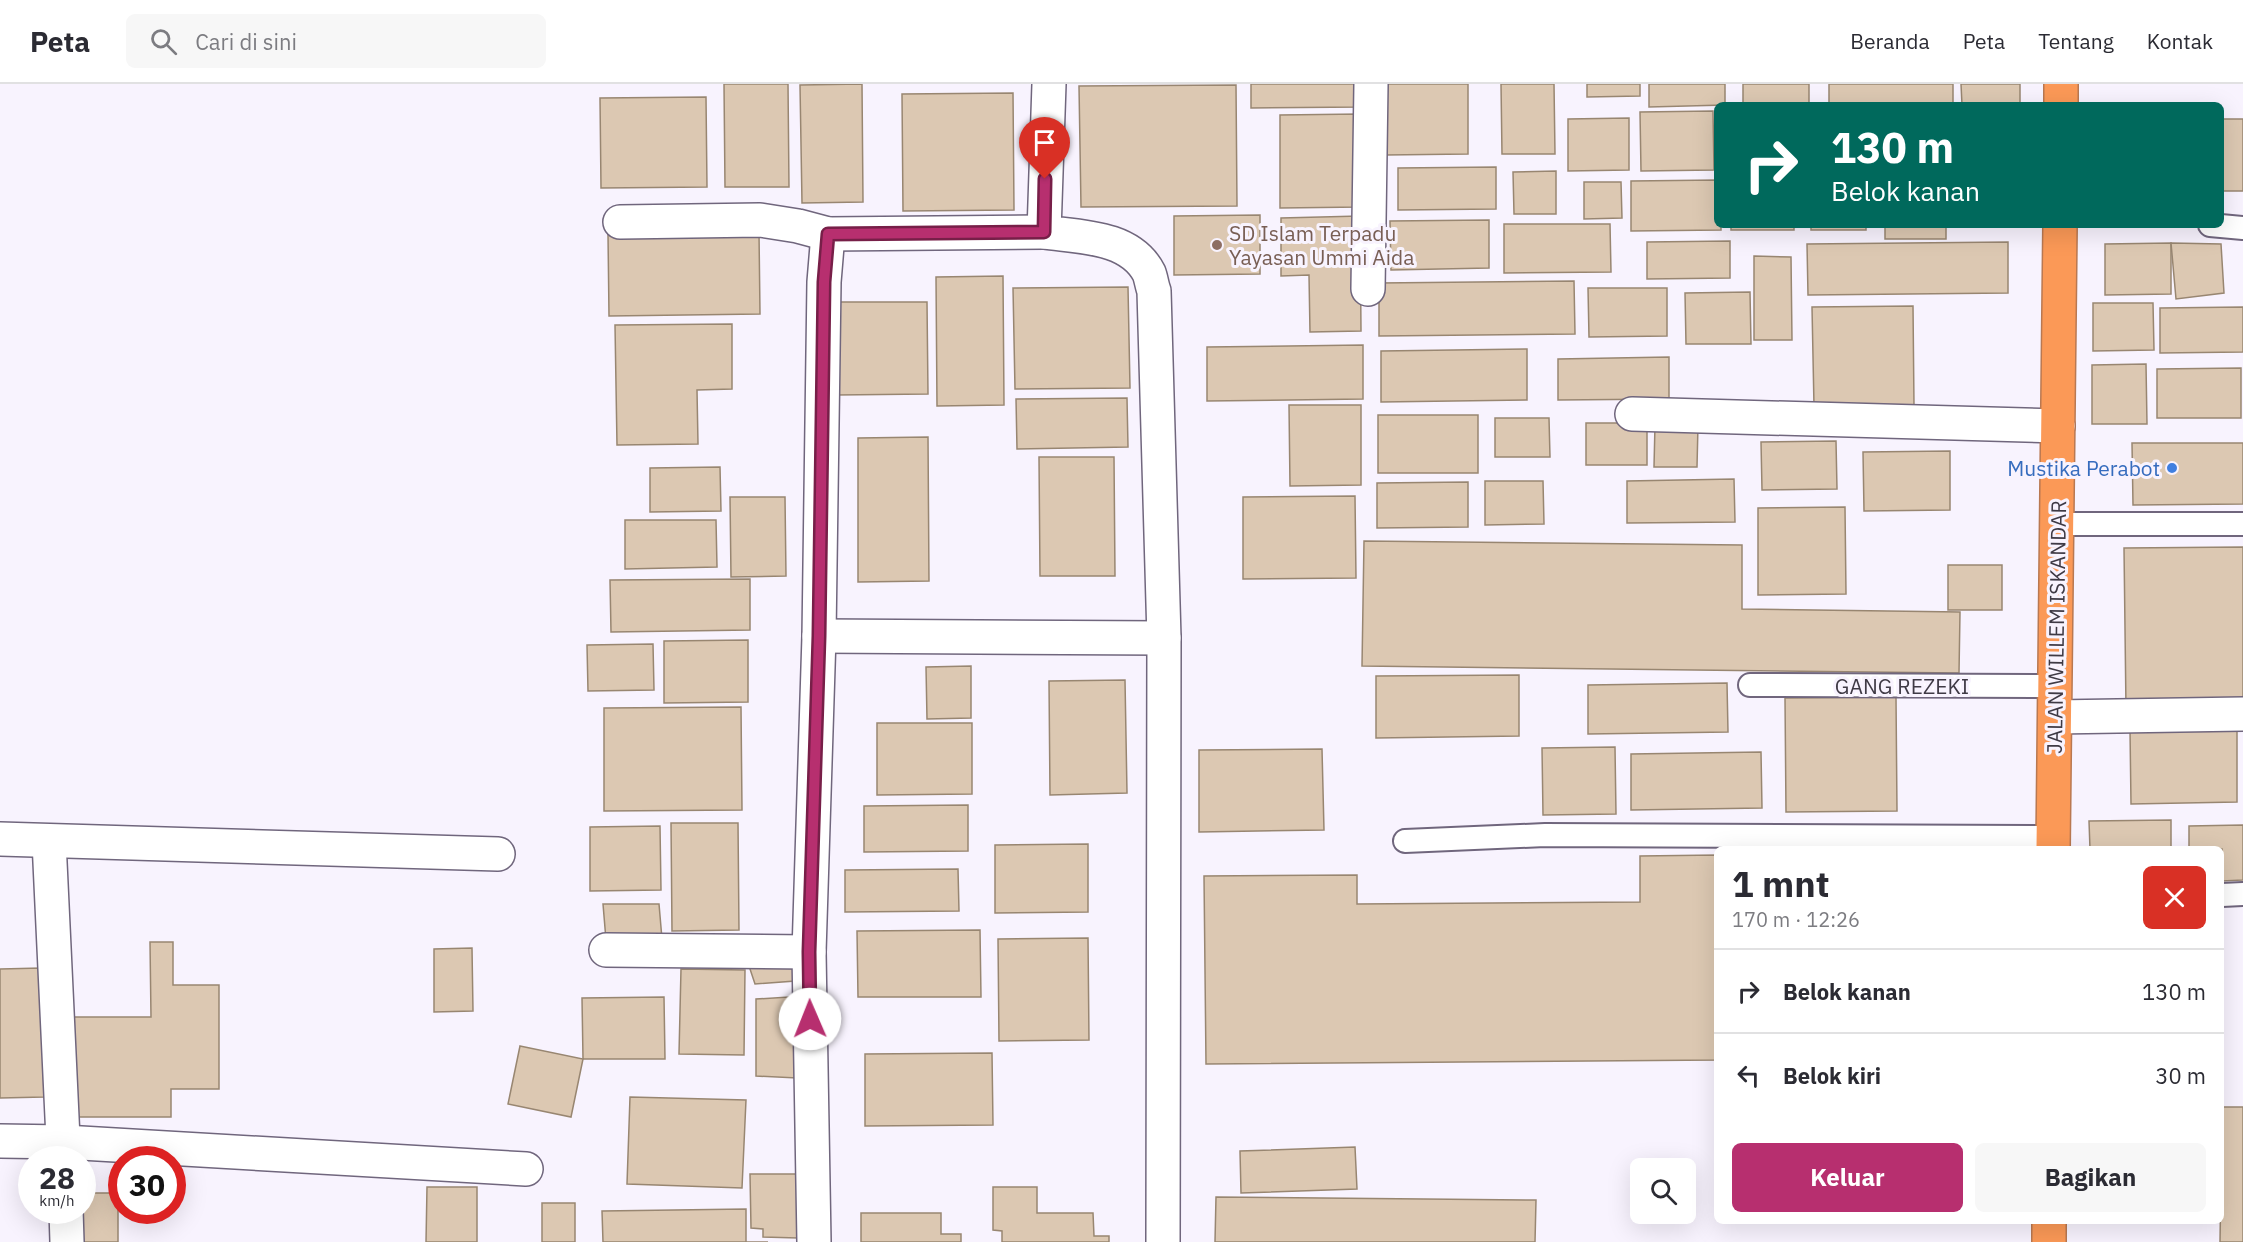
<!DOCTYPE html>
<html lang="id">
<head>
<meta charset="utf-8">
<style>
	body { margin:0; font-family:"IBM Plex Sans",sans-serif; background:#f7f7f7; color:#2b2b33; height:100vh; display:flex; flex-direction:column; font-size:22px; white-space:nowrap }
	* { box-sizing:border-box; margin:0 }
	p { font-size:20px; color:#7c7c81 }
	.icon { flex:none; width:33px; height:33px; fill:none; stroke:currentColor; stroke-width:2; stroke-linecap:round; stroke-linejoin:round }
	.map { position:relative; flex:1; overflow:hidden }
	.sheet { position:absolute; left:1714px; top:762px; width:510px; height:378px; display:flex; flex-direction:column; background:#fff; border-radius:9px; box-shadow:0 6px 24px #0002 }
	.sheet>* { flex:none }
	.top-card { position:absolute; left:1714px; top:18px; width:510px; height:126px; border-radius:9px; box-shadow:0 6px 24px #0002; background:#00695c; color:#fff; overflow:hidden }
	.controls { position:absolute; left:1630px; top:1074px; display:grid; gap:12px }
	.controls a { display:grid; place-items:center; width:66px; height:66px; border-radius:9px; background:#fff; box-shadow:0 6px 24px #0002; font-size:30px }
	.speed { position:absolute; left:18px; top:1062px; display:flex; gap:12px; font-size:30px; font-weight:700; text-align:center }
	.speed>* { display:grid; place-content:center; width:78px; height:78px; border-radius:50%; background:#fff; box-shadow:0 6px 24px #0002; line-height:1 }
	.speed small { font-size:15px; font-weight:400 }
	.speed .limit { border:9px solid #d22; background:#fff; color:#111 }
	.pin { position:absolute; display:grid; place-items:center; width:51px; height:51px; color:#fff; margin:-62px -26px; border-radius:50% 50% 50% 0; rotate:-45deg; box-shadow:0 0 6px #0007 }
	.pin .icon { rotate:45deg }
	.me { position:absolute; width:66px; margin:-33px; rotate:359deg; stroke-linejoin:round; filter:drop-shadow(0 0 4px #0008) }
	.turn { display:flex; align-items:center; gap:21px; height:126px; padding:0 18px; font-size:27px }
	.turn .icon { width:78px; height:78px; stroke-width:2.5 }
	.turn b { display:block; font-size:42px; line-height:51px }
	.round { display:grid; place-items:center; flex:none; width:63px; height:63px; border-radius:9px; background:#f7f7f7 }
	.overview { display:flex; align-items:center; justify-content:space-between; height:102px; padding:0 18px }
	h1 { font-size:36px; font-weight:700; line-height:45px }
	.cta { display:flex; gap:12px; margin-top:auto; padding:12px 18px }
	.cta a { flex:1; height:69px; border-radius:9px; background:#b72f6f; color:#fff; font-size:24px; font-weight:700; line-height:69px; text-align:center }
	.cta a+a { background:#f7f7f7; color:#2b2b33 }
	ul { padding:0; list-style:none }
	li { display:flex; align-items:center; gap:18px; height:84px; padding:0 18px; border-top:2px solid #e1e1e2 }
	li div { flex:1 }
	li b { display:block; font-size:22px }
	li em { font-style:normal }
	header { display:flex; align-items:center; gap:36px; box-sizing:border-box; height:84px; padding:0 30px; background:#fff; border-bottom:2px solid #e1e1e2 }
	header strong { font-size:28px }
	nav { display:flex; gap:33px; margin-inline-start:auto; font-size:21px }
	.search { width:420px; height:54px; background:#f7f7f7; display:flex; align-items:center; gap:15px; box-sizing:border-box; padding:0 21px; border-radius:9px; color:#7c7c81; font-size:22px }
	.map>svg:first-child { display:block }
	.building { fill:#dcc8b2; stroke:#988671; stroke-width:1.5 }
	.lines { fill:none; stroke-linecap:round; stroke-linejoin:round }
	.lane-casing { stroke:#70667d; stroke-width:26 }
	.street-casing { stroke:#70667d; stroke-width:36 }
	.highway-casing { stroke:#b97851; stroke-width:36 }
	.lane { stroke:#fff; stroke-width:22 }
	.street { stroke:#fff; stroke-width:33 }
	.highway { stroke:#fb9957; stroke-width:33 }
	.route-casing { stroke:#771f48; stroke-width:15 }
	.route { stroke:#b72f6f; stroke-width:10 }
	.education-dot { fill:#8d6e63; stroke:#f8f3fe; stroke-width:2 }
	.shop-dot { fill:#3f7fe0; stroke:#f8f3fe; stroke-width:2 }
	.labels { text-anchor:middle; dominant-baseline:central; stroke-width:6; stroke-linejoin:round; paint-order:stroke }
	.education-label { font-size:21px; fill:#785e54; stroke:#f8f3fe; text-anchor:start }
	.shop-label { font-size:21px; fill:#366cbe; stroke:#f8f3fe; text-anchor:end }
	.street-label { font-size:21px; fill:#3f3a45; stroke:#f8f3fe }
</style>
</head>
<body>
<header>
<strong>Peta</strong>
<div class="search"><svg class="icon" aria-label="search" viewBox="0 0 24 24"><circle cx="10" cy="10" r="6"/><path d="M15 15l6 6"/></svg>Cari di sini</div>
<nav><a>Beranda</a><a>Peta</a><a>Tentang</a><a>Kontak</a></nav>
</header>
<div class="map">
<svg width="2243" height="1158" viewBox="0 0 2243 1158">
	<rect width="100%" height="100%" fill="#f8f3fe"/>
	<!-- building -->
	<g class="building">
		<path d="M724,0H788L789,103H725Z"/>
		<path d="M862,0L863,118L802,119L800,1Z"/>
		<path d="M1251,0H1362V23L1251,24Z"/>
		<path d="M1384,0H1468V70L1385,71Z"/>
		<path d="M1501,0H1554L1555,70H1502Z"/>
		<path d="M1587,0H1640V12L1587,13Z"/>
		<path d="M1649,0H1725V21L1649,23Z"/>
		<rect x="1743" y="0" width="66" height="21"/>
		<rect x="1829" y="0" width="124" height="21"/>
		<path d="M1961,0H2020V21H1962Z"/>
		<path d="M1236,1L1237,122L1081,123L1079,2Z"/>
		<path d="M1013,9L1014,126L903,127L902,10Z"/>
		<path d="M706,13L707,103L601,104L600,14Z"/>
		<path d="M1713,27L1714,86L1641,87L1640,28Z"/>
		<path d="M1360,30L1361,123L1280,124V31Z"/>
		<path d="M1629,34V86L1568,87V35Z"/>
		<rect x="2222" y="35" width="21" height="72"/>
		<path d="M1496,83V125L1398,126V84Z"/>
		<path d="M1556,87V130H1514L1513,88Z"/>
		<path d="M1718,96V141H1721V146L1631,147V97Z"/>
		<path d="M1584,98H1621L1622,134L1584,135Z"/>
		<path d="M1260,131V190L1174,191V132Z"/>
		<path d="M1360,132L1361,247L1310,248L1309,191L1281,192V134Z"/>
		<path d="M1489,136V184L1391,186L1390,137Z"/>
		<path d="M1504,140H1610L1611,188L1504,189Z"/>
		<rect x="1731" y="141" width="63" height="5"/>
		<rect x="1811" y="141" width="55" height="5"/>
		<rect x="1885" y="141" width="61" height="14"/>
		<path d="M759,148L760,230L609,232L608,150Z"/>
		<path d="M1730,157V194L1647,195V158Z"/>
		<path d="M2008,158V209L1808,211L1807,160Z"/>
		<path d="M2171,159V210L2105,211V160Z"/>
		<path d="M2171,159L2221,160L2224,209L2176,215Z"/>
		<path d="M1754,172L1791,173L1792,256H1754Z"/>
		<path d="M1003,192L1004,321L937,322L936,193Z"/>
		<path d="M1574,197L1575,250L1379,252V199Z"/>
		<path d="M1128,203L1130,304L1015,305L1013,204Z"/>
		<path d="M1588,204H1667V252L1589,253Z"/>
		<path d="M1750,208L1751,260H1686L1685,209Z"/>
		<path d="M835,218H927L928,310L836,311Z"/>
		<path d="M2093,219H2153L2154,266L2093,267Z"/>
		<path d="M1913,222L1914,322H1814L1812,223Z"/>
		<path d="M2243,223V268L2160,269V224Z"/>
		<path d="M732,240V305L697,306L698,360L617,361L615,241Z"/>
		<path d="M1363,261V315L1207,317V263Z"/>
		<path d="M1527,265V316L1381,318V267Z"/>
		<path d="M1669,273V315L1558,316V275Z"/>
		<path d="M2146,280L2147,340H2092V281Z"/>
		<path d="M2241,284V334H2157V285Z"/>
		<path d="M1127,314L1128,363L1017,365L1016,315Z"/>
		<path d="M1289,321H1361V401L1290,402Z"/>
		<rect x="1378" y="331" width="100" height="58"/>
		<path d="M1495,334H1549L1550,373H1495Z"/>
		<rect x="1586" y="339" width="61" height="42"/>
		<path d="M1655,341H1698L1697,383H1654Z"/>
		<path d="M928,353L929,497L858,498V354Z"/>
		<path d="M1836,357L1837,405L1762,406L1761,358Z"/>
		<path d="M2132,359H2243V420L2133,421Z"/>
		<path d="M1950,367V426L1864,427L1863,368Z"/>
		<path d="M1039,373H1114L1115,492H1040Z"/>
		<path d="M720,383L721,427L650,428V384Z"/>
		<path d="M1734,395L1735,438L1627,439V397Z"/>
		<path d="M1485,397H1543L1544,440L1485,441Z"/>
		<path d="M1468,398V443L1377,444V399Z"/>
		<path d="M1355,412L1356,494L1243,495V413Z"/>
		<path d="M730,413H785L786,492L731,493Z"/>
		<path d="M1845,423L1846,510L1758,511V424Z"/>
		<path d="M625,436H716L717,483L625,485Z"/>
		<path d="M1364,457L1742,461V525L1960,528L1959,589L1362,582Z"/>
		<path d="M2243,463V624L2126,625L2124,464Z"/>
		<rect x="1948" y="481" width="54" height="45"/>
		<path d="M750,495V546L611,548L610,496Z"/>
		<path d="M748,556V618L664,619V557Z"/>
		<path d="M653,560L654,606L588,607L587,561Z"/>
		<path d="M971,582V634L927,635L926,583Z"/>
		<path d="M1519,591V652L1376,654V592Z"/>
		<path d="M1125,596L1127,709L1050,711L1049,597Z"/>
		<path d="M1727,599L1728,648L1588,650V601Z"/>
		<path d="M1896,613L1897,727L1786,728L1785,614Z"/>
		<path d="M741,623L742,726L604,727V624Z"/>
		<path d="M877,639H972V710L877,711Z"/>
		<path d="M2237,644V718L2131,720L2130,646Z"/>
		<path d="M1615,663L1616,730L1543,731L1542,664Z"/>
		<path d="M1322,665L1324,746L1199,748V666Z"/>
		<path d="M1761,668L1762,724L1631,726V670Z"/>
		<path d="M968,721V767L864,768V722Z"/>
		<path d="M2171,736V765H2090L2089,737Z"/>
		<path d="M671,739H738L739,846L672,847Z"/>
		<path d="M2243,741V796L2222,797V765H2189V742Z"/>
		<path d="M660,742L661,806L590,807V743Z"/>
		<path d="M1088,760V828L995,829V761Z"/>
		<path d="M1718,771V976L1206,980L1204,792L1357,791V820L1640,818V772Z"/>
		<path d="M958,785L959,827L845,828V786Z"/>
		<path d="M603,820H659L662,855L606,856Z"/>
		<path d="M980,846L981,913H858L857,847Z"/>
		<path d="M1088,854L1089,956L999,957L998,855Z"/>
		<path d="M150,858H173V901H219V1005H171V1033H73L72,933H151Z"/>
		<path d="M472,864L473,927L434,928V865Z"/>
		<path d="M791,876L795,897L755,900L748,879Z"/>
		<path d="M41,884L44,1013L0,1014V885Z"/>
		<path d="M681,885L745,886L744,971L679,970Z"/>
		<path d="M664,913L665,975H583L582,914Z"/>
		<path d="M789,913L797,994L756,992V915Z"/>
		<path d="M520,962L583,975L571,1033L508,1020Z"/>
		<path d="M992,969L993,1041L865,1042V970Z"/>
		<path d="M630,1013L746,1016L742,1104L627,1100Z"/>
		<path d="M2222,1023H2243V1158H2220Z"/>
		<path d="M1355,1063L1357,1105L1241,1109L1240,1067Z"/>
		<path d="M750,1090H797L798,1154L763,1153V1145L751,1144Z"/>
		<path d="M427,1103H477V1158H426Z"/>
		<path d="M993,1103H1037V1129H1093L1094,1152H1109V1158H1002V1147L993,1146Z"/>
		<path d="M82,1109H118V1158H77L82,1126Z"/>
		<path d="M1216,1113L1536,1116L1535,1158H1215Z"/>
		<rect x="542" y="1119" width="33" height="39"/>
		<path d="M746,1125V1158H768H603L602,1127Z"/>
		<path d="M861,1129H941V1150H961V1158H861Z"/>
	</g>
	<g class="lines">
		<!-- lane casing -->
		<g class="lane-casing">
			<g id="lane">
				<path d="M2210,141L2243,144"/>
				<path d="M2057,440H2243"/>
				<path d="M1750,601L2055,602"/>
				<path d="M1405,757L1545,751L2053,753"/>
				<path d="M2222,811L2243,810"/>
			</g>
		</g>
		<!-- street casing -->
		<g class="street-casing">
			<g id="street">
				<path d="M1049,0L1044,148C1080,153 1130,152 1149,189C1151,194 1152,202 1154,207L1164,554L1163,1158"/>
				<path d="M620,138L760,136L798,142L828,150L1044,148"/>
				<path d="M1368,205L1371,0"/>
				<path d="M1632,330L2058,342"/>
				<path d="M819,552L1164,554"/>
				<path d="M2055,633L2243,630"/>
				<path d="M0,755L498,770"/>
				<path d="M49,757L64,1076"/>
				<path d="M606,866L809,868"/>
				<path d="M0,1057L64,1058L526,1085"/>
				<path d="M66,1126L67,1158"/>
				<path d="M814,1158L809,868L819,552L824,198L828,150"/>
			</g>
		</g>
		<!-- highway casing -->
		<g class="highway-casing">
			<g id="highway">
				<path d="M2061,21V0"/>
				<path d="M2053,765L2060,141"/>
				<path d="M2049,1158V1137"/>
			</g>
		</g>
		<!-- lane -->
		<use href="#lane" class="lane"/>
		<!-- street -->
		<use href="#street" class="street"/>
		<!-- highway -->
		<use href="#highway" class="highway"/>
	</g>
	<g class="lines">
		<!-- route casing -->
		<g class="route-casing">
			<path id="route" d="M810,935L809,868L819,552L824,198L828,150L1044,148L1045,95"/>
		</g>
		<!-- route -->
		<use href="#route" class="route"/>
	</g>
	<!-- markers -->
	<circle class="education-dot" cx="1217" cy="161" r="6"/>
	<circle class="shop-dot" cx="2172" cy="384" r="6"/>
	<g class="labels">
		<!-- education labels -->
		<g class="education-label">
			<text x="1229" y="149">SD Islam Terpadu<tspan x="1229" dy="24">Yayasan Ummi Aida</tspan></text>
		</g>
		<!-- shop labels -->
		<g class="shop-label">
			<text x="2160" y="384">Mustika Perabot</text>
		</g>
		<!-- street labels -->
		<g class="street-label">
			<text transform="translate(2056 543) rotate(-89)">JALAN WILLEM ISKANDAR</text>
			<text x="1902" y="602">GANG REZEKI</text>
		</g>
	</g>
</svg>
<div class="controls">
<a><svg class="icon" aria-label="search" viewBox="0 0 24 24"><circle cx="10" cy="10" r="6"/><path d="M15 15l6 6"/></svg></a>
</div>
<div class="speed"><div>28<small>km/h</small></div><div class="limit">30</div></div>
<div class="pin" style="left:1045px;top:95px;background:#d93025"><svg class="icon" aria-label="arrive" viewBox="0 0 24 24"><path d="M6 21V4h12l-3 4 3 4H6"/></svg></div>
<svg class="me" style="left:810px;top:935px" viewBox="-20 -20 40 40"><circle r="19" fill="#fff"/><path d="M0-13L10 11 0 6-10 11z" fill="#b72f6f"/></svg>
<div class="top-card">
<div class="turn"><svg class="icon" aria-label="right" viewBox="0 0 24 24"><path d="M7 20v-9h11M14 6l5 5-5 5"/></svg><div><b>130 m</b>Belok kanan</div></div>
</div>
<section class="sheet">
<div class="overview"><div><h1>1 mnt</h1><p>170 m · 12:26</p></div><a class="round" style="background:#d93025;color:#fff"><svg class="icon" aria-label="close" viewBox="0 0 24 24"><path d="M6 6l12 12M18 6L6 18"/></svg></a></div>
<ul>
<li><svg class="icon" aria-label="right" viewBox="0 0 24 24"><path d="M7 20v-9h11M14 6l5 5-5 5"/></svg><div><b>Belok kanan</b></div><em>130 m</em></li>
<li><svg class="icon" aria-label="left" viewBox="0 0 24 24"><path d="M17 20v-9H6M10 6l-5 5 5 5"/></svg><div><b>Belok kiri</b></div><em>30 m</em></li>
</ul>
<div class="cta"><a>Keluar</a><a>Bagikan</a></div>
</section>
</div>
</body>
</html>
